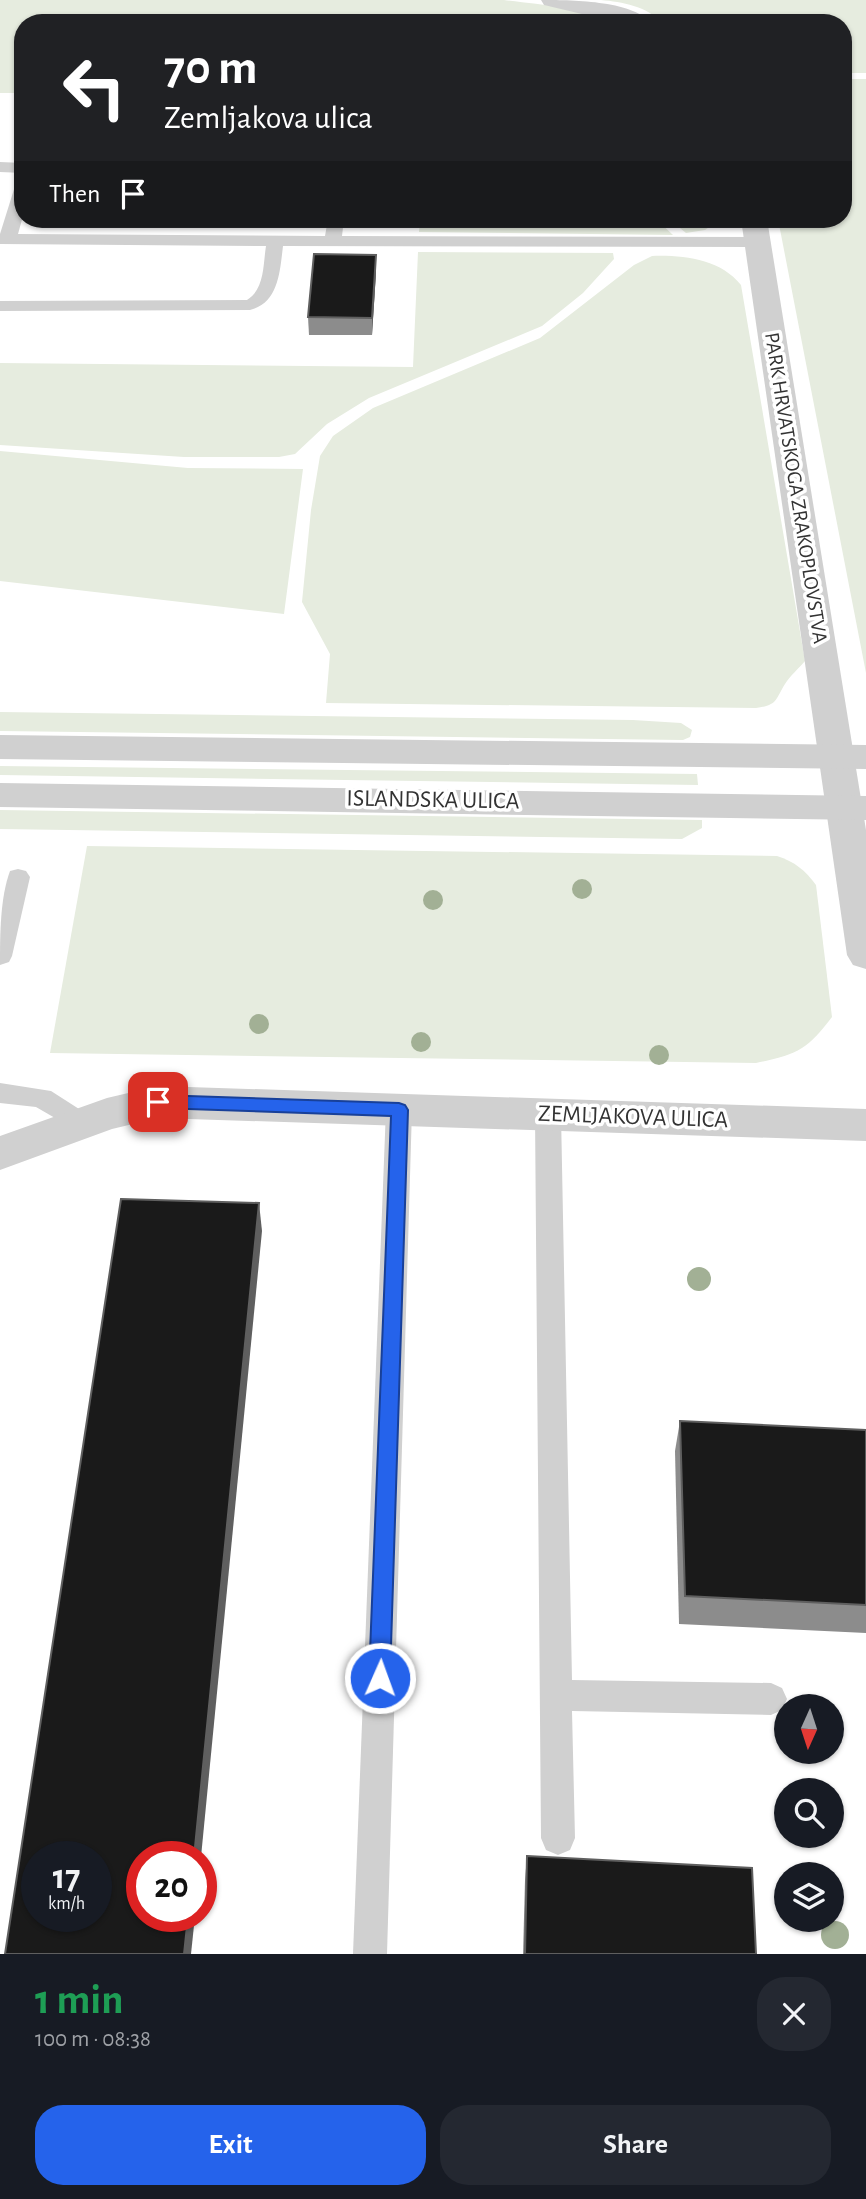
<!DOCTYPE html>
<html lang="en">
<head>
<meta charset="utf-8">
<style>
	body { margin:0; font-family:"Alegreya Sans",sans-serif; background:#242831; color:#f1f3f6; height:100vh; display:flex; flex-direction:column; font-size:26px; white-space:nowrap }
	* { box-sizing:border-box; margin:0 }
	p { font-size:23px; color:#9ea1a6 }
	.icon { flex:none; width:38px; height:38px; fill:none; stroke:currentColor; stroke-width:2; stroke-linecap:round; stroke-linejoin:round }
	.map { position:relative; height:1954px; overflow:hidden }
	.panel { display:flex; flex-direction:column; background:#171b24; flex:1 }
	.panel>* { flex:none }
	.guide { position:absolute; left:14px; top:14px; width:838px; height:214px; border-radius:28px; box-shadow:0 2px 5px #0004; background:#202124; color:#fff; overflow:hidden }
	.needle { width:46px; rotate:183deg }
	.controls { position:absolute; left:774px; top:1694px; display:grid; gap:14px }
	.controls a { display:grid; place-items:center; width:70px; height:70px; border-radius:50%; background:#171b24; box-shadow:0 2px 5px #0004; font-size:35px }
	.speed { position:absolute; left:21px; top:1841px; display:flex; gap:14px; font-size:35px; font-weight:700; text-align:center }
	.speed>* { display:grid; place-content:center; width:91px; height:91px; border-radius:50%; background:#171b24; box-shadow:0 2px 5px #0004; line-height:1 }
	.speed small { font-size:18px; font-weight:400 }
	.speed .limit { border:10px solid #d22; background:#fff; color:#111 }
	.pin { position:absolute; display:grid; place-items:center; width:60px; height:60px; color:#fff; margin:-30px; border-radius:14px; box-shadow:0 4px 10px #0006 }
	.me { position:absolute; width:77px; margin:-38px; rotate:2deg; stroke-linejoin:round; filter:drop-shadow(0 0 5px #0008) }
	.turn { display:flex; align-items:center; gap:24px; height:147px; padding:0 35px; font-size:32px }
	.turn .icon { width:91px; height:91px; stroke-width:2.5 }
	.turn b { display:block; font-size:49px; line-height:60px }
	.then { display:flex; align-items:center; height:66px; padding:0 35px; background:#0003; gap:14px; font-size:26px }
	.round { display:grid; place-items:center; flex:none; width:74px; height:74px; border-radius:28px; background:#242831 }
	.overview { display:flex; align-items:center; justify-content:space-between; height:119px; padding:0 35px }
	h1 { font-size:42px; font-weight:700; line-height:52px; color:#1e9e55 }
	.cta { display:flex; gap:14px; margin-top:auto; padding:14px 35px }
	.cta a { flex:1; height:80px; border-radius:28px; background:#2563eb; color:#fff; font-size:28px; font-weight:700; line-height:80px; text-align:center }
	.cta a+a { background:#242831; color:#f1f3f6 }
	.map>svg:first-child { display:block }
	.green { fill:#e6ecdf }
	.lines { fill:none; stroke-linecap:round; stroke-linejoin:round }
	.service { fill:#d0d0d0; fill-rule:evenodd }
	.minor { fill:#d0d0d0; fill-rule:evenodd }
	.tertiary { fill:#d0d0d0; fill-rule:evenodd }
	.tree { fill:#a2b095 }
	.wall { fill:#8c8c8c }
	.shaded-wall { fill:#5f5f5f }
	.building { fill:#1a1a1a; stroke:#5f5f5f; stroke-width:2; fill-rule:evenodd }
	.route { fill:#2563eb; stroke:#184099; stroke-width:2 }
	.labels { text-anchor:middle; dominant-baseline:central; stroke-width:7; stroke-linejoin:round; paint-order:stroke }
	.far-street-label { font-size:21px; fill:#333; stroke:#fff }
	.street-label { font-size:24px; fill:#333; stroke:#fff }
</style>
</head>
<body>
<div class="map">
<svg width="866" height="1954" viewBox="0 0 866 1954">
	<rect width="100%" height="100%" fill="#fff"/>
	<!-- green -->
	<g class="green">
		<path d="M0,0H504C543,5 581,7 617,23H23V93H0Z"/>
		<path d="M601,0H866V73H844V23H662C647,6 622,2 601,0Z"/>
		<path d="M844,79H866V673L778,219H844Z"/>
		<path d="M420,219H656L673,235L419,232Z"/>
		<path d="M669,219H720L705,230L686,233Z"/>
		<path d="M418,252L613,253L614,259L583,293L542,326L369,398L327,424L295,454L279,457H184L0,445V363L413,367Z"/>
		<path d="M652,256C684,255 720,259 741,285L805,661C799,668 790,676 785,684C775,700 778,705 756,708L326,703L330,654L302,602L311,510L320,456L333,436L373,408L540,338L634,265Z"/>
		<path d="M0,451L188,468L303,469L284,614L0,581Z"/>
		<path d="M0,712L633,720L681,723L692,730L690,737L683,740L0,731Z"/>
		<path d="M0,766L697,774L698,785L0,775Z"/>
		<path d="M0,810L702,820V828L682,839L0,829Z"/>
		<path d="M87,846L777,856C795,862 805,870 816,885L832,1017C807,1050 798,1054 756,1063L50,1053Z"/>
	</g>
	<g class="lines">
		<!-- service -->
		<g class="service">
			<path d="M0,162L23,163V173L0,172Z"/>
			<path d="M23,181V216L18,234L325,236L328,219H344L342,236L757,237L765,242L757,247L283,246C280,270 279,303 250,310L0,311V301L247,300C265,289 263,264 266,246L0,244V234L15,186Z"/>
			<path d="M18,869L26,871L30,877L12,956L9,962L0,965C0,935 0,898 10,871Z"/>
			<path d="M0,1083L51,1091L90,1116L94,1123L90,1130L81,1133L36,1107L0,1103Z"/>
			<path d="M399,1099L408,1102L412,1109L387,1954H353L386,1109L390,1102Z"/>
			<path d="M548,1104L557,1107L561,1114L572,1680L771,1683L782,1688L787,1699L782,1710L771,1715L572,1711L575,1838L570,1850L558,1855L546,1850L541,1838L535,1114L539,1107Z"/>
		</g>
		<!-- minor -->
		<g class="minor">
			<path d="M541,0C568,0 633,0 650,23H620L544,5Z"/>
			<path d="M741,219H767L866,830V969L853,965L847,955Z"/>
			<path d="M158,1086L866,1109V1141L158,1118L112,1129L0,1170V1136L107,1098Z"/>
		</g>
		<!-- tertiary -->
		<g class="tertiary">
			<path d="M0,735L866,745V769L0,759Z"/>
			<path d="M0,783L866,796V820L0,807Z"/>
		</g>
	</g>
	<!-- trees -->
	<g class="tree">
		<circle cx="582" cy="889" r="10"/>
		<circle cx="433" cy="900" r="10"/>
		<circle cx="259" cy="1024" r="10"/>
		<circle cx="421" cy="1042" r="10"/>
		<circle cx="659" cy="1055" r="10"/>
		<circle cx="699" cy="1279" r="12"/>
		<circle cx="835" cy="1935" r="14"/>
	</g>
	<!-- wall -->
	<g class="wall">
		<path d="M207,219H297L296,226L208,225Z"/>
		<path d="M376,255V272L372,335H309L308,317Z"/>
		<path d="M680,1421L866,1430V1633L679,1624L675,1451Z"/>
		<path d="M527,1856L756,1954H523L525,1880Z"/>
	</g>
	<!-- shaded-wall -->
	<g class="shaded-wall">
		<path d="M376,255V272L372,335V318Z"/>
		<path d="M259,1203L262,1231L201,1857H194Z"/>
		<path d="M188,1916H195L191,1954H184Z"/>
	</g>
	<!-- building -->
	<g class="building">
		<path d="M314,254L376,255L372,318L308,317Z"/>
		<path d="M121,1199L259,1203L194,1857H142V1916H188L184,1954H5ZM37,1857H96V1916H37Z"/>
		<path d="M680,1421L866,1430V1605L685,1596Z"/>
		<path d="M527,1856L752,1868L756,1954H525Z"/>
	</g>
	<!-- route -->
	<path class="route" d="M158,1095L399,1103L405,1105L408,1110L390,1678L387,1685L380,1688L372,1685L369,1678L391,1116L158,1108L152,1106L149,1102L152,1097Z"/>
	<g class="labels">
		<!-- far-street labels -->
		<g class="far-street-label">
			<text transform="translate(796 488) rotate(81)">PARK HRVATSKOGA ZRAKOPLOVSTVA</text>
		</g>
		<!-- street labels -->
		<g class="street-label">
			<text transform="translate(433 800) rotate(1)">ISLANDSKA ULICA</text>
			<text transform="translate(633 1117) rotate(2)">ZEMLJAKOVA ULICA</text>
		</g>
	</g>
</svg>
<div class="controls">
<a><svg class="needle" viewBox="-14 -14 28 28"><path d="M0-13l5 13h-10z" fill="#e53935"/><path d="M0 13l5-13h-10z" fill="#9ea1a6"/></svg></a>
<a><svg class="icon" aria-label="search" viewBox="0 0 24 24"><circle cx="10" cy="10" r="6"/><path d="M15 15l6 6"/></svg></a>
<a><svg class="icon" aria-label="layers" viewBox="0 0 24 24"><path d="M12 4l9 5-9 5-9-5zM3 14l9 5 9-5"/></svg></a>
</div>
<div class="speed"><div>17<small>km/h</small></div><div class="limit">20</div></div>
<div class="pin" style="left:158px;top:1102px;background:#d93025"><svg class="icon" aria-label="arrive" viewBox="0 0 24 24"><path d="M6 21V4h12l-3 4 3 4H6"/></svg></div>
<svg class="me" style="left:380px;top:1678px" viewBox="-20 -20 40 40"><circle r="17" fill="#2563eb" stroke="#fff" stroke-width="3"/><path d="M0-11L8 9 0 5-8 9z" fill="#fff"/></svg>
<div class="guide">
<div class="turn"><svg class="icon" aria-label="left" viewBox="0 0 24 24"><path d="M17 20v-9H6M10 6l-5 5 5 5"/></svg><div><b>70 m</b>Zemljakova ulica</div></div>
<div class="then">Then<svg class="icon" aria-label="arrive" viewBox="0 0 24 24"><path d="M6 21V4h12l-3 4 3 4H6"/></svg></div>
</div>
</div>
<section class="panel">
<div class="overview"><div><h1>1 min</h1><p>100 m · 08:38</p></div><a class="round"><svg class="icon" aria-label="close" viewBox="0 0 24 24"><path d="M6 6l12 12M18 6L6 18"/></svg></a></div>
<div class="cta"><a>Exit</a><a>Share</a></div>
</section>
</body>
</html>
